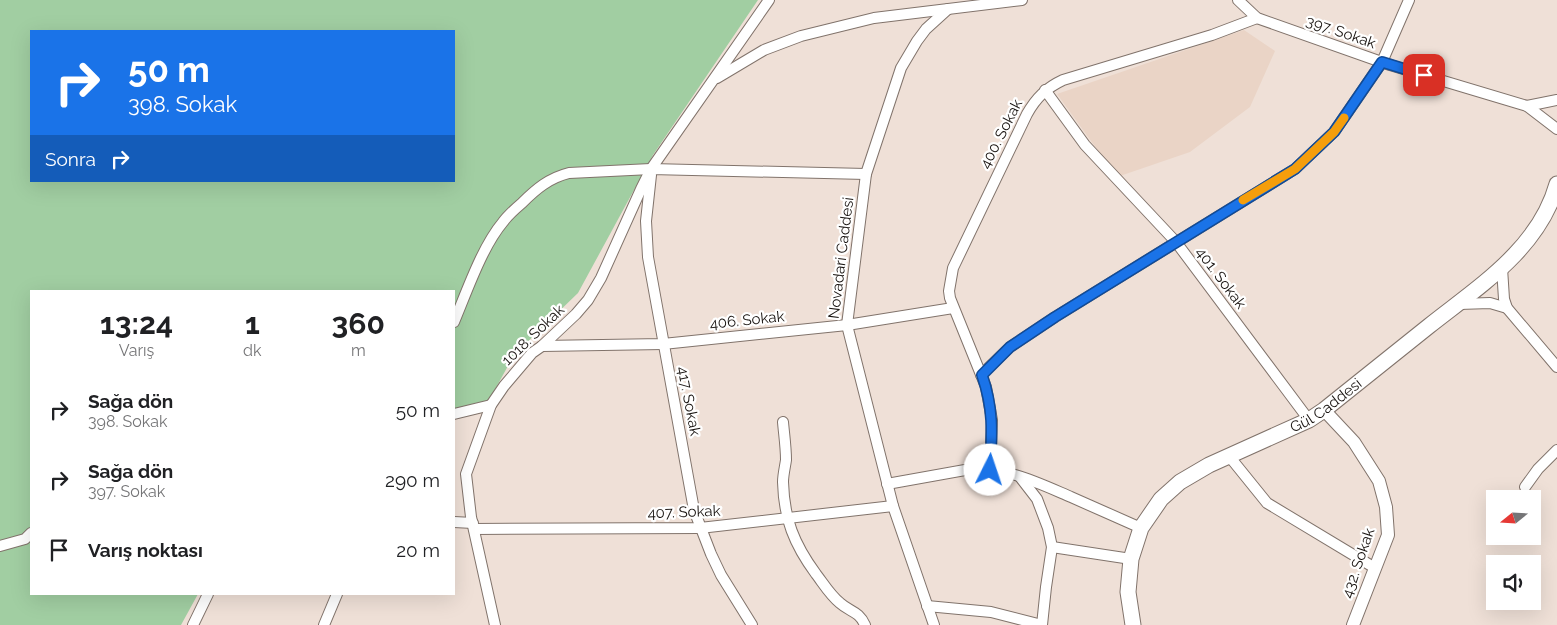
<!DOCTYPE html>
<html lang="tr">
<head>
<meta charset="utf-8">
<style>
	body { margin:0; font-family:Raleway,sans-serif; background:#f2f2f2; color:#202124; height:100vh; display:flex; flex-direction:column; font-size:19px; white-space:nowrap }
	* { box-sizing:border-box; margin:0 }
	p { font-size:16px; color:#757577 }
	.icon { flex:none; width:28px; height:28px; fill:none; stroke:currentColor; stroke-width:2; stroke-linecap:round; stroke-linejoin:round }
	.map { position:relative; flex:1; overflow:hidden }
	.details { position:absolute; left:30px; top:290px; width:425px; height:305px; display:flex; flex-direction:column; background:#fff; border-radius:0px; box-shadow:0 5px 20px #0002 }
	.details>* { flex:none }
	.banner { position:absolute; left:30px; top:30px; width:425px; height:152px; border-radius:0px; box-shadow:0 5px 20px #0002; background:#1a73e8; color:#fff; overflow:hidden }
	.needle { width:32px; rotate:252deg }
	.tools { position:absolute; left:1486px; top:490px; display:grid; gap:10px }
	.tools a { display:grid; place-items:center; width:55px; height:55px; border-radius:0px; background:#fff; box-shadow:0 5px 20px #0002; font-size:25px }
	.pin { position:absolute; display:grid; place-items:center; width:42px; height:42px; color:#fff; margin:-21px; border-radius:10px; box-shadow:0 2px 8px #0006 }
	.me { position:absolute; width:55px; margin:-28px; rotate:4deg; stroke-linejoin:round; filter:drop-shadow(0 0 4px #0008) }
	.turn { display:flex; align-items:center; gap:18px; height:105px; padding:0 15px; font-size:22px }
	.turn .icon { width:65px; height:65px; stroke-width:2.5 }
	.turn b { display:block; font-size:35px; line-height:42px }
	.then { display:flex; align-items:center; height:48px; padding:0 15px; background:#0003; gap:10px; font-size:19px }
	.eta { display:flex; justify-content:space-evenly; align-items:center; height:85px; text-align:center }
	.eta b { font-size:30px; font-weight:700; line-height:35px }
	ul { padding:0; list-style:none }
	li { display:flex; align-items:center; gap:15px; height:70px; padding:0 15px }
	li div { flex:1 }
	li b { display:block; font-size:19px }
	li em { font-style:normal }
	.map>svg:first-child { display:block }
	.built { fill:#ead4c6 }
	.green { fill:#a1cea2; fill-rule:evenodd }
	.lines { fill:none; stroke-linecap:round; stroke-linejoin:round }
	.minor-casing { stroke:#81736b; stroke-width:12 }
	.tertiary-casing { stroke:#81736b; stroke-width:14 }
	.secondary-casing { stroke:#81736b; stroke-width:17 }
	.minor { stroke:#fff; stroke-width:10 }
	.tertiary { stroke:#fff; stroke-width:12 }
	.secondary { stroke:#fff; stroke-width:15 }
	.route-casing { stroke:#114b97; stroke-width:12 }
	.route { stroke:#1a73e8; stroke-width:9 }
	.slow { stroke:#f59e0b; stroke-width:9 }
	.labels { text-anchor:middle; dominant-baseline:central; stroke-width:4.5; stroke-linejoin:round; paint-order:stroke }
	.street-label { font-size:15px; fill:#181310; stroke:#fff }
</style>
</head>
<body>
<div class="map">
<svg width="1557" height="625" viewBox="0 0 1557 625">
	<rect width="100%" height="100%" fill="#efe0d7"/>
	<!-- built -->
	<path class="built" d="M1244,30L1275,51L1250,107L1190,152L1117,177L1057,94Z"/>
	<!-- green -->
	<path class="green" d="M0,0H758L653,155L578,293L514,355L487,404L454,413V291H31V594H198L181,625H0ZM31,31H454V181H31Z"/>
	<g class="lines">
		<!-- minor casing -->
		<g class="minor-casing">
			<g id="minor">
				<path d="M1238,0L1257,18L1390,65L1527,106L1557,129"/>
				<path d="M717,78L764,50L801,36L874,18L1022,0"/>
				<path d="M1045,90L1085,145L1176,242L1309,420"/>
				<path d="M1527,106L1557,100"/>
				<path d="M651,175L646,221L648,257L694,510L711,554L721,575L752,625"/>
				<path d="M1502,268L1504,299L1507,308L1557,367"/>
				<path d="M1459,304L1490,303L1507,308"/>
				<path d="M454,322C467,291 482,247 503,222C508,215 515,209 522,203C536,189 549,178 569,173L651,169L866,174"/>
				<path d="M542,346L663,344L847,325L953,308"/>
				<path d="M981,375L1010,347L1055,317L1295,169L1334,132L1382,62L1409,0"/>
				<path d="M454,414L491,405"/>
				<path d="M783,422C784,434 786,447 786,460C785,467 783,475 783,482C784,519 794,544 816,574C823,583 830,595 840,603C850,612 859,611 865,625"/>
				<path d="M1229,456L1267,503L1375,568"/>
				<path d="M990,470L992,420L986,387L950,298L949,291L953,268L1027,114C1036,98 1046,88 1063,80L1212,35L1257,18"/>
				<path d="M1020,477L1037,499L1048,528L1052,547L1046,587L1042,625"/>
				<path d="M887,484L965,470C1007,467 1034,481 1071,497C1094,507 1118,518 1141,528"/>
				<path d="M1525,487L1538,469L1557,450"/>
				<path d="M454,522L473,523"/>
				<path d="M474,529L700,528L893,506"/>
				<path d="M0,546L25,539L31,533"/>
				<path d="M1052,547L1131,559"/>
				<path d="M927,606L991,612L1042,625"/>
				<path d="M193,625L208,594"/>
				<path d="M324,625L337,594"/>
				<path d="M495,625L471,517L466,474L491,405L504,386L532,353L542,346L576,314L588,300L601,278L641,189L651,169L769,0"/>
				<path d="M934,625L893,506L847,325L866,174L901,68L917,41L926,29L948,9"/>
			</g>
		</g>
		<!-- tertiary casing -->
		<g class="tertiary-casing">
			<path id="tertiary" d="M1324,410L1354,442L1379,481L1386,507L1388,535L1353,625"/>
		</g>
		<!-- secondary casing -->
		<g class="secondary-casing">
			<g id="secondary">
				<path id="s1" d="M1133,625L1128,592L1131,559L1141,528L1161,499L1180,482L1209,465L1309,420L1324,410C1359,382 1394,354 1429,326C1478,287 1539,249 1557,184"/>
			</g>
		</g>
		<!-- minor -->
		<use href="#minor" class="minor"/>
		<!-- tertiary -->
		<use href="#tertiary" class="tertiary"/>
		<!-- secondary -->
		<use href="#secondary" class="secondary"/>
	</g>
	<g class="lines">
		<!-- route casing -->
		<g class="route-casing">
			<path id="route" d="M990,470C992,434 994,410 982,375L1010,347L1055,317L1295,169L1334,132L1382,62L1424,75"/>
		</g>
		<!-- route -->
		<use href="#route" class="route"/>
		<!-- slow -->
		<path class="slow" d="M1243,200L1295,169L1334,132L1344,118"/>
	</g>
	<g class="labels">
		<!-- street labels -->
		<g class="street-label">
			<text transform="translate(1341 32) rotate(19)">397. Sokak</text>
			<text transform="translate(1001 134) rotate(-63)">400. Sokak</text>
			<text transform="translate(841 258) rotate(-83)">Novadari Caddesi</text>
			<text transform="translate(1221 278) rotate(53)">401. Sokak</text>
			<text transform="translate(747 320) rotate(-6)">406. Sokak</text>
			<text transform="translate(533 335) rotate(-44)">1018. Sokak</text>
			<text transform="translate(689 401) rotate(79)">417. Sokak</text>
			<text stroke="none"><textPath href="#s1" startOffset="325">Gül Caddesi</textPath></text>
			<text transform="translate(684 512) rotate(-2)">407. Sokak</text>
			<text transform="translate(1358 563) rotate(-71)">432. Sokak</text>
		</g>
	</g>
</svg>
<div class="tools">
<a><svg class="needle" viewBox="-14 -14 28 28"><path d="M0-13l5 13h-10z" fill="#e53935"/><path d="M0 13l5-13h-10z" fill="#757577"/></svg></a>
<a><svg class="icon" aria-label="sound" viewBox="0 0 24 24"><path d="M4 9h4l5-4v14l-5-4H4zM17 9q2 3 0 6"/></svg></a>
</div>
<div class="pin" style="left:1424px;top:75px;background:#d93025"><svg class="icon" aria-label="arrive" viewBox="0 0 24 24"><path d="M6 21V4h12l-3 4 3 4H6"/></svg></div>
<svg class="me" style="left:990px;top:470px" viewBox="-20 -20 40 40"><circle r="19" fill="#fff"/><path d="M0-13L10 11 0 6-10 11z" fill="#1a73e8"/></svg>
<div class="banner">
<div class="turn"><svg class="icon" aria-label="right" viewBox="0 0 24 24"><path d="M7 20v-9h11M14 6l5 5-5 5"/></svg><div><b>50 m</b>398. Sokak</div></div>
<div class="then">Sonra<svg class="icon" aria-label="right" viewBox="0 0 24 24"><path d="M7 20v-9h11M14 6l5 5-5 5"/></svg></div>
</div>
<section class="details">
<div class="eta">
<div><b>13:24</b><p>Varış</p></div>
<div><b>1</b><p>dk</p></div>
<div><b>360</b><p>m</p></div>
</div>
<ul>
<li><svg class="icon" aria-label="right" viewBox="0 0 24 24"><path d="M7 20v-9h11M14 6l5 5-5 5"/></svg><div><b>Sağa dön</b><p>398. Sokak</p></div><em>50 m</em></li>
<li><svg class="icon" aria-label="right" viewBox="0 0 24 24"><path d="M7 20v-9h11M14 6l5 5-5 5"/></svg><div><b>Sağa dön</b><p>397. Sokak</p></div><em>290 m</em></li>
<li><svg class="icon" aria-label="arrive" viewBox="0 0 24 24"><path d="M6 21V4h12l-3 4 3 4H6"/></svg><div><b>Varış noktası</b></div><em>20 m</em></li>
</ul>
</section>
</div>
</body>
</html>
